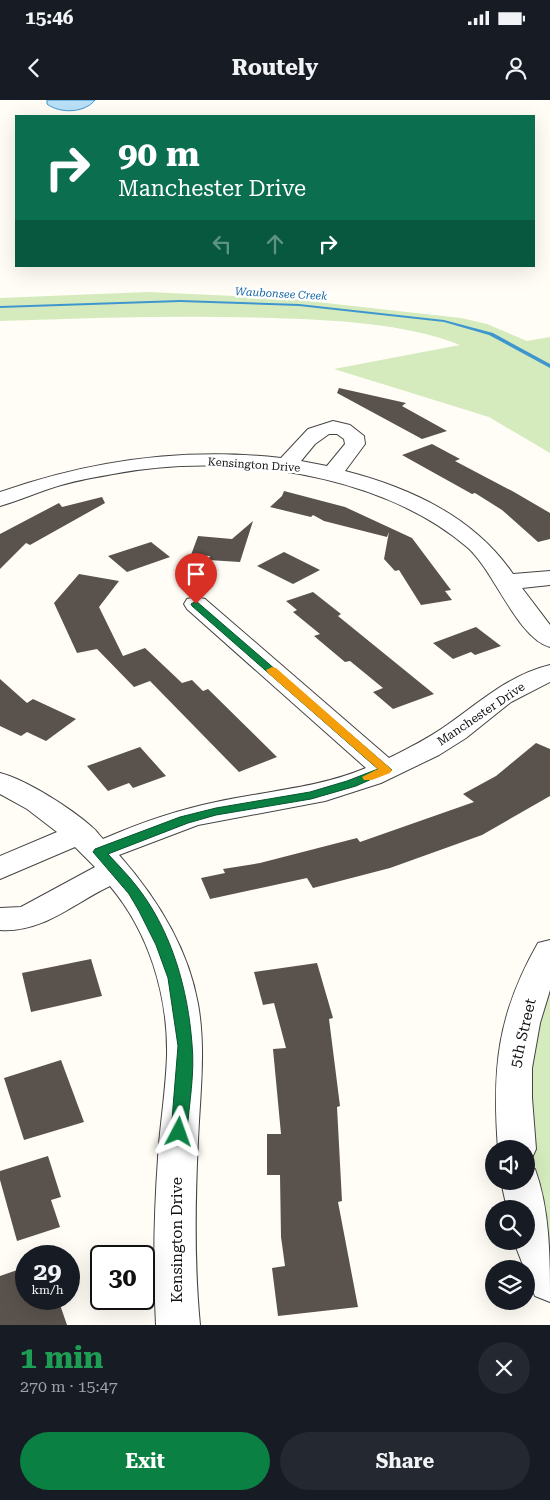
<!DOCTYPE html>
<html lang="en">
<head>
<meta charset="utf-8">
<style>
	body { margin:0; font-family:"Roboto Serif",serif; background:#242831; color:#f1f3f6; height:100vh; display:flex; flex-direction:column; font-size:19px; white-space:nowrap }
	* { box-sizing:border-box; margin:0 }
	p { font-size:16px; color:#9ea1a6 }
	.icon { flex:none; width:28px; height:28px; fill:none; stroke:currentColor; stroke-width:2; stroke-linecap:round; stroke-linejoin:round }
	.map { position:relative; height:1225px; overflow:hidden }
	.side { display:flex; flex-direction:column; background:#171b24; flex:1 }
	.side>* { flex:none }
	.hud { position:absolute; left:15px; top:15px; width:520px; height:152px; border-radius:0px; box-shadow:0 5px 20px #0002; background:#0b6e4f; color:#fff; overflow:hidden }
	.buttons { position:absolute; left:485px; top:1040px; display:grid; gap:10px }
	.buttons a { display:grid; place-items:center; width:50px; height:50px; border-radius:50%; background:#171b24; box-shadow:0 5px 20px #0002; font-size:25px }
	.speed { position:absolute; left:15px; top:1145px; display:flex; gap:10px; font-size:25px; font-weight:700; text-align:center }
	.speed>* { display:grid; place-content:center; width:65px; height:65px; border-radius:50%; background:#171b24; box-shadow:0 5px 20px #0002; line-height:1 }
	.speed small { font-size:12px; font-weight:400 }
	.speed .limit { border:2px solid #111; border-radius:8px; background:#fff; color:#111 }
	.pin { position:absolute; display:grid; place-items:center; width:42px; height:42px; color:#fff; margin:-51px -21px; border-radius:50% 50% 50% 0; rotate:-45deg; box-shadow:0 0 5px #0007 }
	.pin .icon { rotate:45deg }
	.me { position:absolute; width:55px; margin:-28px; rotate:4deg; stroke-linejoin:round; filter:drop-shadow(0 0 4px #0008) }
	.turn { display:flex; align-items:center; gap:18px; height:105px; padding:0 20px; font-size:22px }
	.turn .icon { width:65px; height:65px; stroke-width:2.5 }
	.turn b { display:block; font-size:35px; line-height:42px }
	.lanes { display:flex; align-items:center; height:48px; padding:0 20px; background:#0003; justify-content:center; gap:25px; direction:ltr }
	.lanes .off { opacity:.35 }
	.round { display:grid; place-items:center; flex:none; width:52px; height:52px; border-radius:26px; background:#242831 }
	.head { display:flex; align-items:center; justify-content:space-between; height:85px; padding:0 20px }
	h1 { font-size:30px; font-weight:700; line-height:38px; color:#1e9e55 }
	.button { display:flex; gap:10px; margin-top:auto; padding:10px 20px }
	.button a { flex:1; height:58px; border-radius:30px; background:#0b8043; color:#fff; font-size:20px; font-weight:700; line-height:58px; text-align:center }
	.button a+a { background:#242831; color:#f1f3f6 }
	.status { display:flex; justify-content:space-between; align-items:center; height:35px; padding:0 25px; background:#171b24; direction:ltr }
	.status svg { height:14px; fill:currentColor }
	header { display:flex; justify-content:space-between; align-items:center; height:65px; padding:0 20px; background:#171b24; font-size:22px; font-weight:700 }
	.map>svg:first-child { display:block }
	.green { fill:#d5ebbd }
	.water { fill:#b9e0f7; stroke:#3f96cf }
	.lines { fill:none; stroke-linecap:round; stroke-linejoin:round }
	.stream { fill:#3f96cf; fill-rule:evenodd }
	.building { fill:#5a524d }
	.minor-casing { stroke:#444; stroke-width:2 }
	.minor { fill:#fff; fill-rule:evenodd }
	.route { fill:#0b8043; stroke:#07532c }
	.slow { fill:#f59e0b }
	.labels { text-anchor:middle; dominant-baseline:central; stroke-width:5; stroke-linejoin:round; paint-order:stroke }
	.far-water-label { font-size:11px; font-style:italic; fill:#1768a6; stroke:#fff }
	.far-street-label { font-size:11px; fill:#111; stroke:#fff }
	.street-label { font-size:12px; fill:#111; stroke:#fff }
	.near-street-label { font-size:15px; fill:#111; stroke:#fff }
</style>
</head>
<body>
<div class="status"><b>15:46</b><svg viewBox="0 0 49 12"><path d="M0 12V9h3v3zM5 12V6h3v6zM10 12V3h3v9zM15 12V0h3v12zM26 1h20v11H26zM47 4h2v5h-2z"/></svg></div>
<header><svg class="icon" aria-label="back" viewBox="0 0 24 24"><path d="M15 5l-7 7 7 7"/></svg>Routely<svg class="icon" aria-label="person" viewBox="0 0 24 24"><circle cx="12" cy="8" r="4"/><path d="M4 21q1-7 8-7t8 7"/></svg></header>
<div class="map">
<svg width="550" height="1225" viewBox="0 0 550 1225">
	<rect width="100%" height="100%" fill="#fffdf5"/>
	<!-- green -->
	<g class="green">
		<path d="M147,192L281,198L461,218L487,224L527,241L550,237V353L489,317L334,269L460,245C405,223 333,220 273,218C182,215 91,218 0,221V198Z"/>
		<path d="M550,852V1183L535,1142L526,1081V1049L515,1023Z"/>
	</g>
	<!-- water -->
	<path class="water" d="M47,0H95C85,13 60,14 47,4Z"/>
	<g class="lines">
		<!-- stream -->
		<path class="stream" d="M180,200L299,204L444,220L493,233L550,264V268L489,235L444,222L299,206L180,202L0,208V206Z"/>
	</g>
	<!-- building -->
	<g class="building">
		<path d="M339,288L406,303L402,306L447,331L422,339L337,293Z"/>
		<path d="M432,344L460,359L455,361L514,392L550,413V439L538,442L502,410L475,393L472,394L402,355Z"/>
		<path d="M284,391L345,407L412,438L451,490L445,491L452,500L421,505L399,470L395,471L384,459L389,432L387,437L324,421L313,415L311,417L270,407L282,396Z"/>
		<path d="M102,397L105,403L30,445L26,443L0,469V434L59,403L62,407Z"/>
		<path d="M253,421L240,462L208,460L210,456L191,455L198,436L232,439Z"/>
		<path d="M151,442L170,457L127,472L108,456Z"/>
		<path d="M284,452L320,470L293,484L257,466Z"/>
		<path d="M79,474L119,481L99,507L123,556L145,548L182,583L192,580L203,591L208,589L277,657L239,672L150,581L134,587L97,549L77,553L54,503Z"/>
		<path d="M313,492L341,514L338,516L434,594L393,609L373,592L383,588L350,561L345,562L314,536L320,534L293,512L297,510L286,501Z"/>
		<path d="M476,527L501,546L475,555L471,552L453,559L433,543Z"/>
		<path d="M0,579L27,603L33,599L76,619L46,641L27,632L21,636L0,626Z"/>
		<path d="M536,643L550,649V696L482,735L390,768L313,788L307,778L210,799L201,778L225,773L223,769L260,763L357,738L360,742L474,702L463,694L496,676Z"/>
		<path d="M140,647L166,676L133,688L129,683L108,691L87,666Z"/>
		<path d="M91,859L102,896L31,912L22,873Z"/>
		<path d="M317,863L333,918L329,919L340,1006L337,1007L342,1101L338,1102L358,1207L278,1216L272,1168L285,1166L281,1137L280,1075H267V1034H281L273,949L286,948L274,903L263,905L254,872Z"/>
		<path d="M61,960L84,1022L24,1040L4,978Z"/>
		<path d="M48,1056L61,1097L51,1100L60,1127L17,1141L0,1080V1071Z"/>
		<path d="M26,1167V1199H58L67,1225H0V1176Z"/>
	</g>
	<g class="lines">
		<!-- minor casing -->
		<g class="minor-casing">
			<g id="minor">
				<path d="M333,321L350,325L364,336L365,344L345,371C411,388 474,417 513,474L550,471V485L522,488L550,525V547C517,538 494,470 467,447C378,371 225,352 113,374C96,377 78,380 61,385C40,391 21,400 0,406V392C92,360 184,347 281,358L308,329ZM329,334H337L344,339L345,344L327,366L301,361L315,344Z"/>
				<path d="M196,497L205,499L389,658C409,648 429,638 447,625C480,602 509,575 550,565V582L511,602L466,638L439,655L381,683L325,701L198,725L119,755C156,797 188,847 198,904C206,949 200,994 198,1040C195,1102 194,1163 200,1225H156C153,1169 154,1114 158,1058C160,1024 166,990 167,955C168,895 149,832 110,786C74,803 43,833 0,830V808L21,807L95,767L75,747L0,779V756L57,732L27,709L0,694V673C27,680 72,709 92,727C96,730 99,735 103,739C140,723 177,710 216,702C267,691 318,688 366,668L187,509L184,504L187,499Z"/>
				<path d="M550,840V890L540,923L532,968V998L536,1049L531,1060L526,1062V1049H498C492,969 497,915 538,843Z"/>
				<path d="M526,1066L535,1069C550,1110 550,1157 550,1202L535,1196L514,1142L526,1141V1109H507L501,1081H526Z"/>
			</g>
		</g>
		<!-- minor -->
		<use href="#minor" class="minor"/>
	</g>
	<!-- route -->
	<path class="route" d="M196,501L392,670L356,686L311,699L216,715L188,723L108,754C118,765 129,776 138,788C172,832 188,890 192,944C195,973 189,1004 187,1032L184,1037L179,1038L173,1037L171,1032L178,946L168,878L156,845L139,811L129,794L93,752L95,749L180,717L216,708L310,692L347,681L378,669L192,506L191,504Z"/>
	<!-- slow -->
	<path class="slow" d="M272,567L276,568L390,668L392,670L390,673L372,680H364L362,677L378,669L268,573L266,570Z"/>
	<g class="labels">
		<!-- far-water labels -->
		<g class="far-water-label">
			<text transform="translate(281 194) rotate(3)">Waubonsee Creek</text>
		</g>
		<!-- far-street labels -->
		<g class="far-street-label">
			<text transform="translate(254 365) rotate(4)">Kensington Drive</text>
		</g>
		<!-- street labels -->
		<g class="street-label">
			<text transform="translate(481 614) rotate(-34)">Manchester Drive</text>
		</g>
		<!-- near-street labels -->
		<g class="near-street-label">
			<text transform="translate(523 933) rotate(-77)">5th Street</text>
			<text transform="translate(177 1140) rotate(-90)">Kensington Drive</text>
		</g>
	</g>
</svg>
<div class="buttons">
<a><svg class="icon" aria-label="sound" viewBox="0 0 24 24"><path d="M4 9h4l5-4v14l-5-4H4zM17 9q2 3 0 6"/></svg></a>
<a><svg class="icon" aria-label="search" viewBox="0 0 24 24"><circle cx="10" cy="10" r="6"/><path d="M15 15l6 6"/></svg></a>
<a><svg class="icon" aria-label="layers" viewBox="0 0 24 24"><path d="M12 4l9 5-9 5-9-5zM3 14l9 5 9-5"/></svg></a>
</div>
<div class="speed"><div>29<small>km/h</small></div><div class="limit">30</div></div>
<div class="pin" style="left:196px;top:504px;background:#d93025"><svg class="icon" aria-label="arrive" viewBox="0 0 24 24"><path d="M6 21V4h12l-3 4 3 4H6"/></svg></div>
<svg class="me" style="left:179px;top:1032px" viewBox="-20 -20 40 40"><path d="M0-17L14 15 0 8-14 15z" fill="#0b8043" stroke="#fff" stroke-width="4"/></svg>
<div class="hud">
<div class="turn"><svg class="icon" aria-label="right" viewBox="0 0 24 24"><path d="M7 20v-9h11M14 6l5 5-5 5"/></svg><div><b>90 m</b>Manchester Drive</div></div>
<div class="lanes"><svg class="icon off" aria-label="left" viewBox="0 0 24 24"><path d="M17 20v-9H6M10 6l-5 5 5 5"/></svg><svg class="icon off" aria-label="ahead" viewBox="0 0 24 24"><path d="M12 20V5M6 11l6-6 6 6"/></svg><svg class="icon" aria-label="right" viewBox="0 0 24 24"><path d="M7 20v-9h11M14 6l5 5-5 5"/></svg></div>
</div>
</div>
<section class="side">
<div class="head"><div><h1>1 min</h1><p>270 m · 15:47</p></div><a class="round"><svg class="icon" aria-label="close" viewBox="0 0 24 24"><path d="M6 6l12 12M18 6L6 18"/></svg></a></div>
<div class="button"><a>Exit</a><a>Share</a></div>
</section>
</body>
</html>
